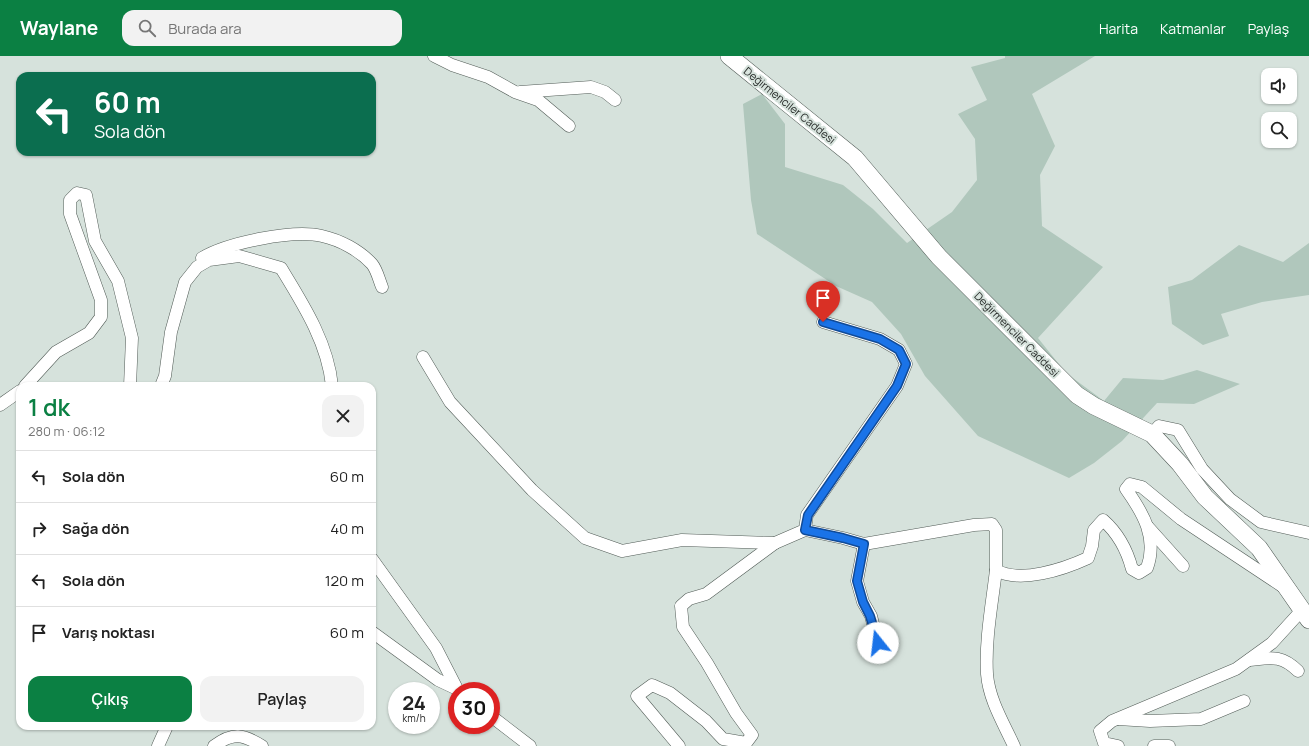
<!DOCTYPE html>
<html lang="tr">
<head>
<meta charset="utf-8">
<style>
	body { margin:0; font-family:Manrope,sans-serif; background:#f2f2f2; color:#222; height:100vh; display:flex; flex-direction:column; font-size:15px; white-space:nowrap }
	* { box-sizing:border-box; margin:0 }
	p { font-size:13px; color:#767676 }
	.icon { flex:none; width:22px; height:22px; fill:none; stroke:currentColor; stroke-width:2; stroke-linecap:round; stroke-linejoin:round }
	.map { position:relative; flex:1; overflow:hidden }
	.drawer { position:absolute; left:16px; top:326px; width:360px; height:348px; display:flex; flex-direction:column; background:#fff; border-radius:12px; box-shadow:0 1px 3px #0004 }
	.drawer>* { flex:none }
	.banner { position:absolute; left:16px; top:16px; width:360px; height:84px; border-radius:12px; box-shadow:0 1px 3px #0004; background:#0b6e4f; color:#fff; overflow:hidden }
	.fabs { position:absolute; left:1261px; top:12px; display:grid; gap:8px }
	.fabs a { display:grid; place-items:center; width:36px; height:36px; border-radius:8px; background:#fff; box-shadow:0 1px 3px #0004; font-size:20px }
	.speed { position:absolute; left:388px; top:626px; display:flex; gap:8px; font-size:20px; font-weight:700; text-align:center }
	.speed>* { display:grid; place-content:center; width:52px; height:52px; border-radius:50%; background:#fff; box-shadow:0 1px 3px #0004; line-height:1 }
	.speed small { font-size:10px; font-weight:400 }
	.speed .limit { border:6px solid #d22; background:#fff; color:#111 }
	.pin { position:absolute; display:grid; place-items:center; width:34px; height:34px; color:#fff; margin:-41px -17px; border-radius:50% 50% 50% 0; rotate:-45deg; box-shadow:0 0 4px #0007 }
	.pin .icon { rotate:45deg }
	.me { position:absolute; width:44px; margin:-22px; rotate:344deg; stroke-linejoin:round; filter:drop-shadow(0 0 3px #0008) }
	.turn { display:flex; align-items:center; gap:14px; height:84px; padding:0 12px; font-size:18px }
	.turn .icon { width:52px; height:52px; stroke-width:2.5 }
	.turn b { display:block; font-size:28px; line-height:34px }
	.round { display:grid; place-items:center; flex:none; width:42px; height:42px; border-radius:12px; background:#f2f2f2 }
	.head { display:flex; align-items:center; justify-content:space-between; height:68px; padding:0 12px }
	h1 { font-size:24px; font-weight:600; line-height:30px; color:#0b8043 }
	.action { display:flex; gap:8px; margin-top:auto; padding:8px 12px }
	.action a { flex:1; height:46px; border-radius:12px; background:#0b8043; color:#fff; font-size:16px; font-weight:600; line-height:46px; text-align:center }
	.action a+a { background:#f2f2f2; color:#222 }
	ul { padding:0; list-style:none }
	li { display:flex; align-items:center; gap:12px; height:52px; padding:0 12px; border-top:1px solid #e0e0e0 }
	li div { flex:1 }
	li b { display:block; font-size:15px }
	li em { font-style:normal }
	header { display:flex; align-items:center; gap:24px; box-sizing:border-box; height:56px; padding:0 20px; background:#0b8043; color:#fff }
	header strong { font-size:19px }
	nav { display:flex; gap:22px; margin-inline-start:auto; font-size:14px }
	.search { width:280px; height:36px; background:#f2f2f2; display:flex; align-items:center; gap:10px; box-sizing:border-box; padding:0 14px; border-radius:12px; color:#767676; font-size:15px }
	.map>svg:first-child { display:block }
	.green { fill:#b0c7bc }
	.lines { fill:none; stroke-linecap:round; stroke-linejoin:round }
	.minor-casing { stroke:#525c57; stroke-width:13 }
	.secondary-casing { stroke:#525c57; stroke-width:18 }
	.minor { stroke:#fff; stroke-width:12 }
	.secondary { stroke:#fff; stroke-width:17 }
	.route-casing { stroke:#114b97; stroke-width:10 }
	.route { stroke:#1a73e8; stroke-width:7 }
	.labels { text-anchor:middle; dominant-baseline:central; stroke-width:4; stroke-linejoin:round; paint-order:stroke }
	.street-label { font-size:11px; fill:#262a28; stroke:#d6e2dc }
</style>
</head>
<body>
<header>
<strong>Waylane</strong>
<div class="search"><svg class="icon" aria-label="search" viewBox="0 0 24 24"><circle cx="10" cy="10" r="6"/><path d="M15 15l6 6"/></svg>Burada ara</div>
<nav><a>Harita</a><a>Katmanlar</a><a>Paylaş</a></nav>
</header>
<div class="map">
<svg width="1309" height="690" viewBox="0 0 1309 690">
	<rect width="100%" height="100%" fill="#d6e2dc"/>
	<!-- green -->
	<g class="green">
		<path d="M1005,0H1095L1032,38L1055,90L1040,119L1042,170L1103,211L1038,282L1066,317L1104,345L1123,322L1163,324L1197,314L1240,328L1194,348L1157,347L1122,385L1094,407L1069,422L978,380L925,320L901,278L872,246L836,230L757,178L751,144L743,48L762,38L785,68V111L843,129L873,153L907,187L952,156L977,124L975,83L958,58L987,44L971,11L1005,2Z"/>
		<path d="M1309,187V239L1262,246L1221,258L1229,280L1203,289L1172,268L1168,231L1192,224L1239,189L1283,206Z"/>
	</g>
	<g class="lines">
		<!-- minor casing -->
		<g class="minor-casing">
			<g id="minor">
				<path d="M434,0L452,9L488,21L515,36L538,44L569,70"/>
				<path d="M520,36L591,31L605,36L615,44"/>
				<path d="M202,202C227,187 293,173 322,180C340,184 359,194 372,208C377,214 379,224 382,231"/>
				<path d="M823,266L880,283L899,294L906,308L897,330L807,459L805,474L843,482L864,488L974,469L992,468L996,474V514C1020,528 1064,513 1088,502L1092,490L1094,474L1103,464C1119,478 1127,494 1132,513L1139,517L1147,512C1158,482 1143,457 1126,433L1130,428L1142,431L1181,463L1282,530"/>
				<path d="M423,301L450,346L532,434L585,482L622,495L682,484L775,487L805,474"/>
				<path d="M25,330L56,296L89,277L101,261V244L70,158V144L77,137L86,139L95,185L118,225L132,282L130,330"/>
				<path d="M161,330L165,320L171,276L185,226L197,211L209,204L239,200L281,212C303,248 328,287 332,330"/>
				<path d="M0,349L20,335"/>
				<path d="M1152,378L1159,370L1178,374L1202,413L1230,443L1261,466L1309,477"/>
				<path d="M1148,471L1183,510"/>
				<path d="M864,488L857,525L863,546L871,560L878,587"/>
				<path d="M372,503L436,592L456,631"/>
				<path d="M996,514C992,548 985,584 987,618C989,644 1004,668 1014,690"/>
				<path d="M372,576L438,624L457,633"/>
				<path d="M1249,604C1270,602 1281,598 1298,615"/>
				<path d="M491,660L530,690"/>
				<path d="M1118,663L1150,665L1201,663L1244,645"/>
				<path d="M158,690L167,670"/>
				<path d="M214,690C233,676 243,678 262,690"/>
				<path d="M679,690L637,640L652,629L670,637L706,665L723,683L746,687L752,679L736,657L707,607L683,571L681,550L689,543L706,538L775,487"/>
				<path d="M1118,690L1104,687L1100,675L1112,665L1236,613L1272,587L1302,554"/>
				<path d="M1154,690H1169"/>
			</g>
		</g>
		<!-- secondary casing -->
		<g class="secondary-casing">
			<path id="secondary" d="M729,0L855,102L939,201L1077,339L1094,350L1152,378L1180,408L1205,441L1259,492L1309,564"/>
		</g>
		<!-- minor -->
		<use href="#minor" class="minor"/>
		<!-- secondary -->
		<use href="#secondary" class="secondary"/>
	</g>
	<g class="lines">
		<!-- route casing -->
		<g class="route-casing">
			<path id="route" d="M823,266L880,283L899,294L906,308L897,330L808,459L805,474L843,482L864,488L857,525L863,546L870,560L878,587"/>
		</g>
		<!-- route -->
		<use href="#route" class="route"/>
	</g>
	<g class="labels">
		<!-- street labels -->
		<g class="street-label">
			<text transform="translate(790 49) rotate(39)">Değirmenciler Caddesi</text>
			<text transform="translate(1017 278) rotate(45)">Değirmenciler Caddesi</text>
		</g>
	</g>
</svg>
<div class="fabs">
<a><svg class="icon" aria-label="sound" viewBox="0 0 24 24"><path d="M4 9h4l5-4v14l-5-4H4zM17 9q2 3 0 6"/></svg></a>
<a><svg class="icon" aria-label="search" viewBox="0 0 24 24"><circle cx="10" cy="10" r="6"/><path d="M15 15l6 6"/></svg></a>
</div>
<div class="speed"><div>24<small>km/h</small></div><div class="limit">30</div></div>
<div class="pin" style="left:823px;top:266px;background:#d93025"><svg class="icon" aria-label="arrive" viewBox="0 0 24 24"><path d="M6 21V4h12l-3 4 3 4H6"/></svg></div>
<svg class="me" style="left:878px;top:587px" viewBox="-20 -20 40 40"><circle r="19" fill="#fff"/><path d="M0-13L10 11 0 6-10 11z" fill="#1a73e8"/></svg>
<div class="banner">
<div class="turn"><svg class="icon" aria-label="left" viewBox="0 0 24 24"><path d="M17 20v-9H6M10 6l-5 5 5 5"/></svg><div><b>60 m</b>Sola dön</div></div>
</div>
<section class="drawer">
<div class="head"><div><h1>1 dk</h1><p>280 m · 06:12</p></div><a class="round"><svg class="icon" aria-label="close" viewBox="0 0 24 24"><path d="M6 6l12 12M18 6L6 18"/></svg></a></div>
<ul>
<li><svg class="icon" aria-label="left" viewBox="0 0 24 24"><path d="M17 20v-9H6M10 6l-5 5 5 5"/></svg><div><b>Sola dön</b></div><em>60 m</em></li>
<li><svg class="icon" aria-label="right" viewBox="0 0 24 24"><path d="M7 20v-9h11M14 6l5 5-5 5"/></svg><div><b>Sağa dön</b></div><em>40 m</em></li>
<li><svg class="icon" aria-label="left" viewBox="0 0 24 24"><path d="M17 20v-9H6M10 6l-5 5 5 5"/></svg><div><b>Sola dön</b></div><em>120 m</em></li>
<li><svg class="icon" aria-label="arrive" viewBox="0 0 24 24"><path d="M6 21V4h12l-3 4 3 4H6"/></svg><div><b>Varış noktası</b></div><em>60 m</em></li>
</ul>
<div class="action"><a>Çıkış</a><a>Paylaş</a></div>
</section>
</div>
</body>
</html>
